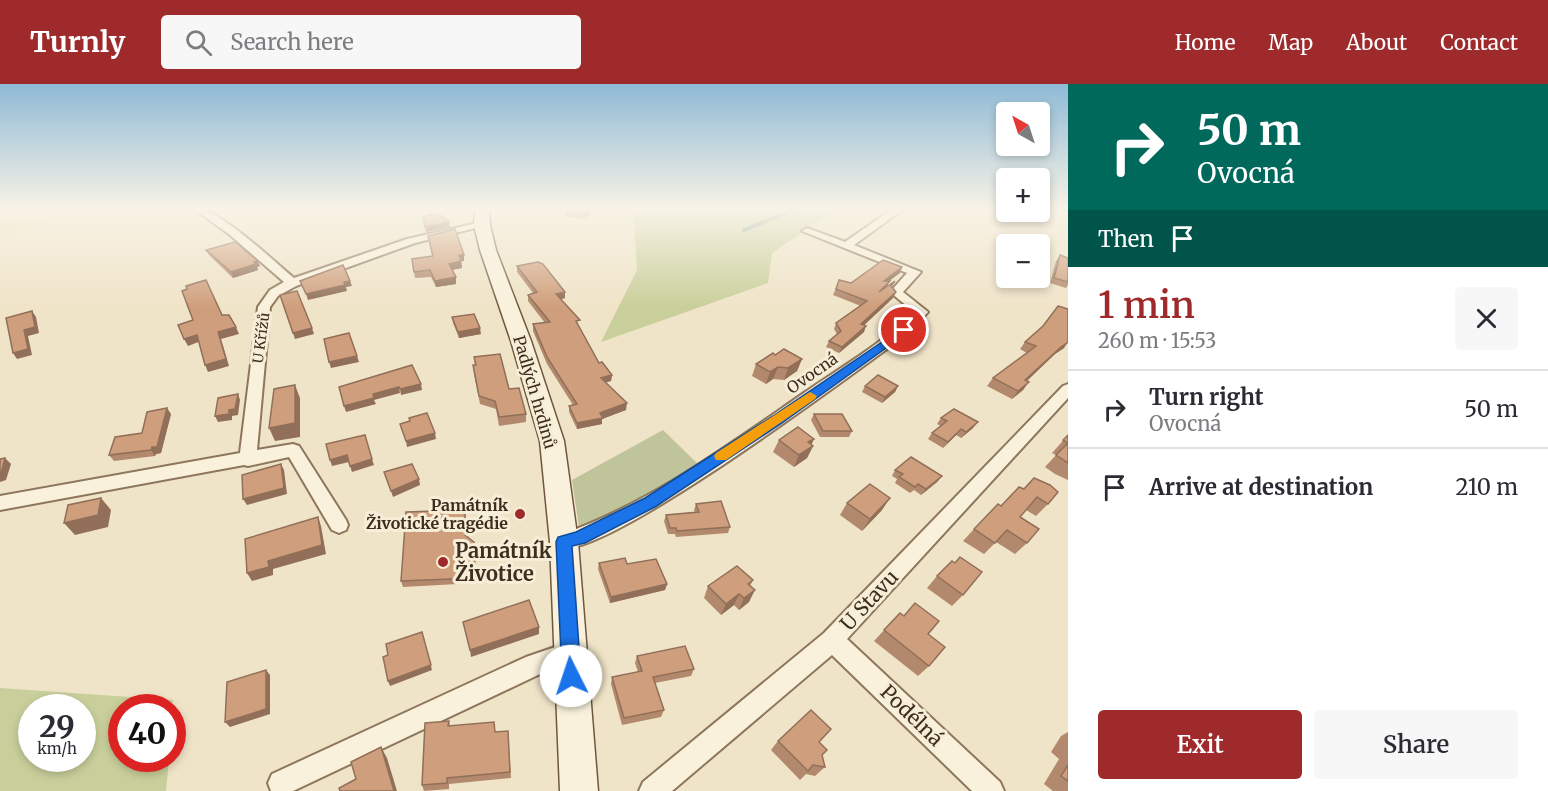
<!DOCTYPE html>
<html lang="en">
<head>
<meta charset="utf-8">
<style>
	body { margin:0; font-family:Merriweather,serif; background:#f7f7f7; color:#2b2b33; height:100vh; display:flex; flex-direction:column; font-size:22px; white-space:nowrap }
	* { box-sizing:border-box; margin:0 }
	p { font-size:20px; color:#7c7c81 }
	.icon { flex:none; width:33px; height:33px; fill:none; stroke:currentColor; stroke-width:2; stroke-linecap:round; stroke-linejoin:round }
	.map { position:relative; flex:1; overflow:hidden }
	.panel { display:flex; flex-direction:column; background:#fff; width:480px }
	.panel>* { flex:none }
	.hud { background:#00695c; color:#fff; overflow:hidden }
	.needle { width:39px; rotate:321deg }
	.controls { position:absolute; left:996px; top:18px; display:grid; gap:12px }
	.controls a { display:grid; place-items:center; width:54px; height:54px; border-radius:6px; background:#fff; box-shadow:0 3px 9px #0003; font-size:30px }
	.speed { position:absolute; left:18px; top:610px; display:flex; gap:12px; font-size:30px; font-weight:700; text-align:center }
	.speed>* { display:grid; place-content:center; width:78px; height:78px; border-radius:50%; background:#fff; box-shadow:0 3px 9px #0003; line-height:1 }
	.speed small { font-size:15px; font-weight:400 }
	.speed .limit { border:9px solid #d22; background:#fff; color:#111 }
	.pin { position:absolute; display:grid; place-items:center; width:51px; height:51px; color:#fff; margin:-26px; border:3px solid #fff; border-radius:50%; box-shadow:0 2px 6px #0007 }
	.me { position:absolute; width:66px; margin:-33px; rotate:356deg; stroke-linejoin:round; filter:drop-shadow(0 0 4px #0008) }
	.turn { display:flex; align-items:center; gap:21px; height:126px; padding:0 30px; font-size:27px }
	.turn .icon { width:78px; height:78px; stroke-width:2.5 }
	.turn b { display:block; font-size:42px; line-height:51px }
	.then { display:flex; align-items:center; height:57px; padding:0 30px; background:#0003; gap:12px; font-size:22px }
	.round { display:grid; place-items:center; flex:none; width:63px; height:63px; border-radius:6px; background:#f7f7f7 }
	.head { display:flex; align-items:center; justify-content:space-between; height:102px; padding:0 30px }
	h1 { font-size:36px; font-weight:600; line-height:45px; color:#9e2a2b }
	.primary-button { display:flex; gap:12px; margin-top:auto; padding:12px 30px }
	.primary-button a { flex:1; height:69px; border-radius:6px; background:#9e2a2b; color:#fff; font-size:24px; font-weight:600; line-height:69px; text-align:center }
	.primary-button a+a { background:#f7f7f7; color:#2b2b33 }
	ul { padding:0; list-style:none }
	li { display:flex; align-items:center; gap:18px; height:78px; padding:0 30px; border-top:2px solid #e1e1e2 }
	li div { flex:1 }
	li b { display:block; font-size:22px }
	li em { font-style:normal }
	header { display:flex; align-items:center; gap:36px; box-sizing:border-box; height:84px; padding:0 30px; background:#9e2a2b; color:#fff }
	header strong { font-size:28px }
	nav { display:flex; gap:33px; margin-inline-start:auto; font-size:21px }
	.search { width:420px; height:54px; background:#f7f7f7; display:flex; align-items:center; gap:15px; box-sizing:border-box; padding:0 21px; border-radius:6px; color:#7c7c81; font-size:22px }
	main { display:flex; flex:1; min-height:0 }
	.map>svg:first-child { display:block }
	.farmland { fill:#e6deb5 }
	.green { fill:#c9cf9b; fill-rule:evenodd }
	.cemetery { fill:#bfc49a }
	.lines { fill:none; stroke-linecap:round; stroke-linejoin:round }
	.stream { stroke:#6f938a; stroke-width:4 }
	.street-casing { stroke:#8d765c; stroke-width:4 }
	.secondary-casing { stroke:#6f573f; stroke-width:3 }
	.street { fill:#faf1dc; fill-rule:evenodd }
	.secondary { fill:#faf1dc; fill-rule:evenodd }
	.wall { fill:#b2896c }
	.shaded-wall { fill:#916f58 }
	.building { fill:#cf9f7d; stroke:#916f58; stroke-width:1.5 }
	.route { fill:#1a73e8; stroke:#114b97; stroke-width:1.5 }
	.slow { fill:#f59e0b }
	.poi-dot { fill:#9e2a2b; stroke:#f7eed8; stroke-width:2 }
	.labels { text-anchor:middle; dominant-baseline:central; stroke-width:6; stroke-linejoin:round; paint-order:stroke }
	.far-street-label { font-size:14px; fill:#3d2e20; stroke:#f7eed8 }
	.street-label { font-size:16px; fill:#3d2e20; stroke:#f7eed8 }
	.poi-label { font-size:16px; font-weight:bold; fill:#3d2e20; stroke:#f7eed8; text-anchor:end }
	.near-poi-label { font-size:20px; font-weight:bold; fill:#3d2e20; stroke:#f7eed8; text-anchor:start }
	.near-street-label { font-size:20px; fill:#3d2e20; stroke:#f7eed8 }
</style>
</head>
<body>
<header>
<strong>Turnly</strong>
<div class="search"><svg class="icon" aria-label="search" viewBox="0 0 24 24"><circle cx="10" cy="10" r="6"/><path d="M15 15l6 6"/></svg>Search here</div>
<nav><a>Home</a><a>Map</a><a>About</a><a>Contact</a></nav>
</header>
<main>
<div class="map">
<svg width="1068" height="707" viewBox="0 0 1068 707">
	<rect width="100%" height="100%" fill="#f0e4c8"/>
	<!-- farmland -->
	<g class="farmland">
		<path d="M0,124H104L0,152Z"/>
		<path d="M320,124H387L342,141L332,138Z"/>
	</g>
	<!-- green -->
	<g class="green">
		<path d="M633,124H839L772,169L768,199L601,258L637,186Z"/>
		<path d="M0,604L173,616L172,624H122V675H169L166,707H0ZM32,624H82V675H32Z"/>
	</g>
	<!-- cemetery -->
	<path class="cemetery" d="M663,346L700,382L585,446L579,443L572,396Z"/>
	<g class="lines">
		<!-- stream -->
		<path class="stream" d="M744,146L798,124"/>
		<!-- street casing -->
		<g class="street-casing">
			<g id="street">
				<path d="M193,124C218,123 273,177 294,194L407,155L482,138L487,141L415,159L296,202L278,212L270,223L257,366L293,360L299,362L346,436L348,441L346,446L339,449L332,446L289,373L248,382L244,381L0,426V412L240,369L258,223L270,206L284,198L230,151Z"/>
				<path d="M894,124H905L854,161L921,188L903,208L928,228L909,249C860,284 602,479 557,464L554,458L557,452C646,422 727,362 804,309C841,283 882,260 914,228L890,208L907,189L802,147L807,144L845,158Z"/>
				<path d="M1068,300V314L847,555L1000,698L1004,707H972L832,571L672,707H639L643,698L824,549L1063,302Z"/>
				<path d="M570,558L578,561L581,569L578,577L538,591L293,707H271L268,699L272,690L526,573Z"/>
			</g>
		</g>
		<!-- secondary casing -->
		<g class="secondary-casing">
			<path id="secondary" d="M475,124H489L490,141L496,166L531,257L564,357L578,458L598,707H560L550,458L540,357L511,257L480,166L474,141Z"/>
		</g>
		<!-- street -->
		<use href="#street" class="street"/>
		<!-- secondary -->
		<use href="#secondary" class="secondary"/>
	</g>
	<!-- wall -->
	<g class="wall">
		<path d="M565,124H594L586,135L565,132Z"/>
		<path d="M428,152L464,171V177H461L462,184L452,186L456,193V200L436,203L431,193L415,194L412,175L432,172Z"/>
		<path d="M206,166L260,182L257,183L258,186L233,194L209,171Z"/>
		<path d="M1060,171L1068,174V201L1066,204L1050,199L1056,177Z"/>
		<path d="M517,182L565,214L561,215L579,243L599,279L612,291L611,297L606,298L626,326L602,335V340L577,345L569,328V322L573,321L547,280L533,247V240L545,239L528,217V211L533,209L517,188Z"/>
		<path d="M902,183L900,189L888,197V201L896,208L893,214L864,241V248L839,269L826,263L829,257L837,250L834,245L836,239L861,222L833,211L839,196L851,199Z"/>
		<path d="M452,233L481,250L459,254L453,239Z"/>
		<path d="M1043,242L1064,264L1055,270L1027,297L1023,306L1012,315L987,302L993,294L1027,269L1020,265L1025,258Z"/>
		<path d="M775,271L802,275L797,287L784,296L773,295L766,300L752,292L756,280Z"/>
		<path d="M474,273L509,305L526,330V338L499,342L496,325L480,320L474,290L473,281H475Z"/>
		<path d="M865,302H898L895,308L882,319L862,308Z"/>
		<path d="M171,330L161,369L156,370L155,372L114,377L109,371Z"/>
		<path d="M814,330L852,347L849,353H820L811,336Z"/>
		<path d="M941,334L973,344L961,354L956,351L943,364L928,355L932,349L941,342L937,340Z"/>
		<path d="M1068,351V396L1055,390L1045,383L1056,371L1052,369Z"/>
		<path d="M779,356L811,360L813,362L807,374L794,383L773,368Z"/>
		<path d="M895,386L942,392L937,398L921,411L914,406L910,409L895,399L897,395L892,392Z"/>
		<path d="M1019,403L1048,420L1036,432L1026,426L1020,433L1027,459L1015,470L996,458L984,470L963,457L974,445L1001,422Z"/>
		<path d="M847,419L882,426L862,447L840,431Z"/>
		<path d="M696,420L730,443L728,449L676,453L675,450H668L664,437L666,431L695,428L694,426Z"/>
		<path d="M465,426L466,452L475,463L476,499L403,503L401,497Z"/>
		<path d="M599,479L667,500L665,506L610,519L598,485Z"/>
		<path d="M955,479L963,511L952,522L927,504L937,492Z"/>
		<path d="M753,496L750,502L749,518L739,526L734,521L721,531L704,514L708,502Z"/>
		<path d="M900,529L928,550L929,582L918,592L874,557Z"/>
		<path d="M637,572L694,585L691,592L655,599L664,626L661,633L622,641L611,600L612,593L638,588L635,579Z"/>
		<path d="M449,637L450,642L495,648L508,647L511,694L449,700V705L424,707L422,701Z"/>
		<path d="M1068,648V707H1053L1044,700L1059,675L1051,668L1061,652Z"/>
		<path d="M778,657L819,658L825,683L815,692L806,690L800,696L771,666Z"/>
	</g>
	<!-- shaded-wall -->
	<g class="shaded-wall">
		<path d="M588,124H594L586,135L587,125Z"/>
		<path d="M449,138L450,143L426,148L425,143Z"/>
		<path d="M459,171H464V177H460Z"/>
		<path d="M258,177L260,182L257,183L258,186L233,194L231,188Z"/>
		<path d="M461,177L462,184L450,186L449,180Z"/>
		<path d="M902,183L900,189L881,203L884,197Z"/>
		<path d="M456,193V200L436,203L435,197Z"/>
		<path d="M350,197L352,202L346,203L347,207L308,216L306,210Z"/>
		<path d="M565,208V214L556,217V210Z"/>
		<path d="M896,208L893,214L859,246L861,240Z"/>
		<path d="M32,227L36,233L39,249L28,252L32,271L17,275L13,269L24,246Z"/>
		<path d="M866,242L864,248L839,269L842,263Z"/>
		<path d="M236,243L239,250L221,255L229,282L208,288L205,281L218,248Z"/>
		<path d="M312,244L314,250L295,255L293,249Z"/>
		<path d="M480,244L481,250L459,254L458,248Z"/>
		<path d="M197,251L201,257L188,262L184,255Z"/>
		<path d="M1068,258L1064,264L1055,270L1019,304L1025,296L1061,263Z"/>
		<path d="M357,272L359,278L331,284L329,278Z"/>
		<path d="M802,275L797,287L784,296L788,284Z"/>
		<path d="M778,283L773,295L766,300L770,288Z"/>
		<path d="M612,291L611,297L600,300L601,294Z"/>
		<path d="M1029,298L1023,306L1012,315L1018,307Z"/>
		<path d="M421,300L422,306L401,311L400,305Z"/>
		<path d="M295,301L300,314V353L275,357L269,344Z"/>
		<path d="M898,302L895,308L882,319L885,313Z"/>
		<path d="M399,303L400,309L374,316L376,320L346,328L344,322L373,310Z"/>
		<path d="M238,310L240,316L238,331L232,332V336L218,338L215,332L229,326Z"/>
		<path d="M627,319L626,326L602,335V340L577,345V339Z"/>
		<path d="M167,324L171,330L161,369L156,370L155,372L151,366Z"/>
		<path d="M978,338L973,344L961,354L966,348Z"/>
		<path d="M961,345L956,351L943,364L948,358Z"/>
		<path d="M435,349L436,355L407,363L406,357Z"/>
		<path d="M814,355L810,364L813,362L807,374L794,383L799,371L808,358Z"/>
		<path d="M347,371L349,378L332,382L330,376Z"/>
		<path d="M5,374L11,380L6,396L0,398V391Z"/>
		<path d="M372,375L374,381L352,388L350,382Z"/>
		<path d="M281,380L284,386L287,410L247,421L243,415Z"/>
		<path d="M942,392L937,398L921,411L926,405Z"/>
		<path d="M419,395L420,401L393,413L391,407Z"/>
		<path d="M101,414L111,426L108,443L75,451L64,439Z"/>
		<path d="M890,414L882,426L862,447L870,435Z"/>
		<path d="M318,433L321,442L326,470L273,485V491L252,497L247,489L268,477Z"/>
		<path d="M667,500L665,506L610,519L611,513Z"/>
		<path d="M755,506L749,518L739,526L744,514Z"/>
		<path d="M739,510L734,521L721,531L726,520Z"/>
		<path d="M539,543V550L471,573L470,566Z"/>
		<path d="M422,548L432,586L390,602L388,597Z"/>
		<path d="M266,586L270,591V630L230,643L225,638Z"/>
		<path d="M381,663L387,674L397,707H394Z"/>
	</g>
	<!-- building -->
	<g class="building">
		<path d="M438,129L449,138L425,143L423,133Z"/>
		<path d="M455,145L464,171H459L461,177L449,180L456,193L435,197L430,186L414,188L412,175L433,172L428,152Z"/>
		<path d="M235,158L258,177L254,178L256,180L231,188L206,166Z"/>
		<path d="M1060,171L1068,174V198L1054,194Z"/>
		<path d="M883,176L902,183L884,197H890L879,208L895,197L891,202L896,208L861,240L866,242L842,263L829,257L841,247L836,239L867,217L836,205L839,196L851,199Z"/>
		<path d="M538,178L543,180L565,208L556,210L580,236L576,237L599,279L602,278L612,291L601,294L627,319L600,329L603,334L577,339L569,322L577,320L547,273L533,240L550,238L528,211L537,208L517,182Z"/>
		<path d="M343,181L350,197L344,198L345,201L306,210L300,197Z"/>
		<path d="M206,196L222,231H229L236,243L218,248L226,275L205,281L197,251L184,255L178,241L193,236L182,207L187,205L186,202Z"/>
		<path d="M297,207L312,244L293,249L280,211Z"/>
		<path d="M1058,222L1068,225V258L1061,263L1025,296L1029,298L1018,307L993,294L1036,262L1025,258L1043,242Z"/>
		<path d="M32,227L35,243L24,246L28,265L13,269L6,234Z"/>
		<path d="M474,230L480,244L458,248L452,233Z"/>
		<path d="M349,249L357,272L329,278L324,255Z"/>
		<path d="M784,265L802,275L788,284L778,283L770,288L756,280L773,269L775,271Z"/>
		<path d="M500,270L509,305L519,304L526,330L499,333L495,317L479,312L473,281H476L474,273Z"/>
		<path d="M412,281L421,300L400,305L399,303L373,310L374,314L344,322L339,303Z"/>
		<path d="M878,291L898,302L885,313L865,302Z"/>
		<path d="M295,301V339L269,344L274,305Z"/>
		<path d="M238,310L235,325L229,326V330L215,332L218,314Z"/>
		<path d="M167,324L157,363H152L151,366L109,371L115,353L142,349L147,328Z"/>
		<path d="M954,325L978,338L966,348L961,345L948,358L932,349L947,337L941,334Z"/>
		<path d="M427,329L435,349L406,357L400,340L410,337L409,334Z"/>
		<path d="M814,330H842L852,347H823Z"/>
		<path d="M798,343L814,355L808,358L813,362L799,371L779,356Z"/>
		<path d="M365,351L372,375L350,382L347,371L330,376L326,360Z"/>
		<path d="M1068,351V379L1056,371L1068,359L1063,356Z"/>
		<path d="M911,373L942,392L926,405L918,400L915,403L899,393L903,390L895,386Z"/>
		<path d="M5,374L1,390L0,391V375Z"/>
		<path d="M281,380L284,404L243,415L242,391Z"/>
		<path d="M412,380L419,395L391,407L384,388Z"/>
		<path d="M1034,394L1050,401L1058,408L1048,420L1037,413L1020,433L1039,445L1027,459L1007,446L995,459L974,445L998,420L1001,422L1019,403L1024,405Z"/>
		<path d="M870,400L890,414L870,435L847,419Z"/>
		<path d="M101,414L98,431L64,439L68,421Z"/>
		<path d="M721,417L730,443L677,447L676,444H670L666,431L699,428L696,420Z"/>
		<path d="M465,426V451L474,458L475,494L401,497L406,428Z"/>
		<path d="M318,433L322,461L268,477L269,483L247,489L245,455Z"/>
		<path d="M960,473L982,488L963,511L937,492L952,477L955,479Z"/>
		<path d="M625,474L627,480L656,475L667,500L611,513L599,479Z"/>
		<path d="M737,482L753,496L748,500L755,506L744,514L739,510L726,520L708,502Z"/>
		<path d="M529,516L539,543L470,566L463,538Z"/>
		<path d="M915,519L939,537L928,550L945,563L929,582L884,546L900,529L904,532Z"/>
		<path d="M422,548L431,581L388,597L383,573L388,571L386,560Z"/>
		<path d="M685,562L694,585L653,593L664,626L624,634L612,593L642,587L637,572Z"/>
		<path d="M266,586V625L225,638L227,598Z"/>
		<path d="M811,626L831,645L819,658L827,666L822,671L825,683L813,681L808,687L778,657Z"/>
		<path d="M449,637L448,642L494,638L495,648L508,647L510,688L447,694V699L422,701L425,639Z"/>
		<path d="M381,663L394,707H340L339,704L356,695L351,678Z"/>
		<path d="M1068,681V697L1061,692Z"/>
	</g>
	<!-- sky -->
	<linearGradient id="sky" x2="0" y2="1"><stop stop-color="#8fbad6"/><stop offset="0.56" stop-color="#f8f3e6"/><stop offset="1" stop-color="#f8f3e6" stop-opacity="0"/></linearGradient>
	<rect width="1068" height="223" fill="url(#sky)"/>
	<!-- route -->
	<path class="route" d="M904,243L908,244V248L782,339L655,423L585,459L572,462L581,592L578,599L571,602L565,599L562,592L556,458L558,453L576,448L645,414L773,332Z"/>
	<!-- slow -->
	<path class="slow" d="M810,308L817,312L815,315L726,376H716L714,372L716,369Z"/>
	<!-- markers -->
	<g class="poi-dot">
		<circle cx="520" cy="430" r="6"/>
		<circle cx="443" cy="478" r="6"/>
	</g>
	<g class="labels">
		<!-- far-street labels -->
		<g class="far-street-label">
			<text transform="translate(261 254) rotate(-82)">U Křížů</text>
		</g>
		<!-- street labels -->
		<g class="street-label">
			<text transform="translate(812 289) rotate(-35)">Ovocná</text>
			<text transform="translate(535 308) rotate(74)">Padlých hrdinů</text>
		</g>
		<!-- poi labels -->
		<g class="poi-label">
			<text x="508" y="421">Památník<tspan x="508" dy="18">Životické tragédie</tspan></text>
		</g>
		<!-- near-poi labels -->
		<g class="near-poi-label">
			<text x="455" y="466">Památník<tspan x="455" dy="23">Životice</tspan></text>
		</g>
		<!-- near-street labels -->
		<g class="near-street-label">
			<text transform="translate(869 516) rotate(-47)">U Stavu</text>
			<text transform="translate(912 631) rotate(44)">Podélná</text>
		</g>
	</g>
</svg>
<div class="controls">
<a><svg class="needle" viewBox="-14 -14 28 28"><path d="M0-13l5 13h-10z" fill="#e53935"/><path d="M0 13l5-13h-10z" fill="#7c7c81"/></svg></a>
<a>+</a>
<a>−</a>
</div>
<div class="speed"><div>29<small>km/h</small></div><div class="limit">40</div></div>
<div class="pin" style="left:904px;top:246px;background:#d93025"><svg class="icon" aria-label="arrive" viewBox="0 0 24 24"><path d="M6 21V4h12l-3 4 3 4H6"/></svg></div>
<svg class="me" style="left:571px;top:592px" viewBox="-20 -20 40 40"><circle r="19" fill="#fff"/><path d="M0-13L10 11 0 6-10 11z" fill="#1a73e8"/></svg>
</div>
<section class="panel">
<div class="hud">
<div class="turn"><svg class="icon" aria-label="right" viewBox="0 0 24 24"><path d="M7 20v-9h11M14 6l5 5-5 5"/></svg><div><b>50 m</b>Ovocná</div></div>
<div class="then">Then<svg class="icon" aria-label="arrive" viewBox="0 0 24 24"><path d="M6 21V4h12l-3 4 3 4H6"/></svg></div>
</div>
<div class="head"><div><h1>1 min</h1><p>260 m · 15:53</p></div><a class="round"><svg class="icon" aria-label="close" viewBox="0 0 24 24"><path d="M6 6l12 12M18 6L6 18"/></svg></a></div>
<ul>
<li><svg class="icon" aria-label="right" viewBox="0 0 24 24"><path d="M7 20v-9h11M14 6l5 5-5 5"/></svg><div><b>Turn right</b><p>Ovocná</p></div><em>50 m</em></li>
<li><svg class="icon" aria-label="arrive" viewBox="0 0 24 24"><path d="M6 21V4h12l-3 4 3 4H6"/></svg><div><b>Arrive at destination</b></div><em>210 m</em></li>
</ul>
<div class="primary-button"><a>Exit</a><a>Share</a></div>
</section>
</main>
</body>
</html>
